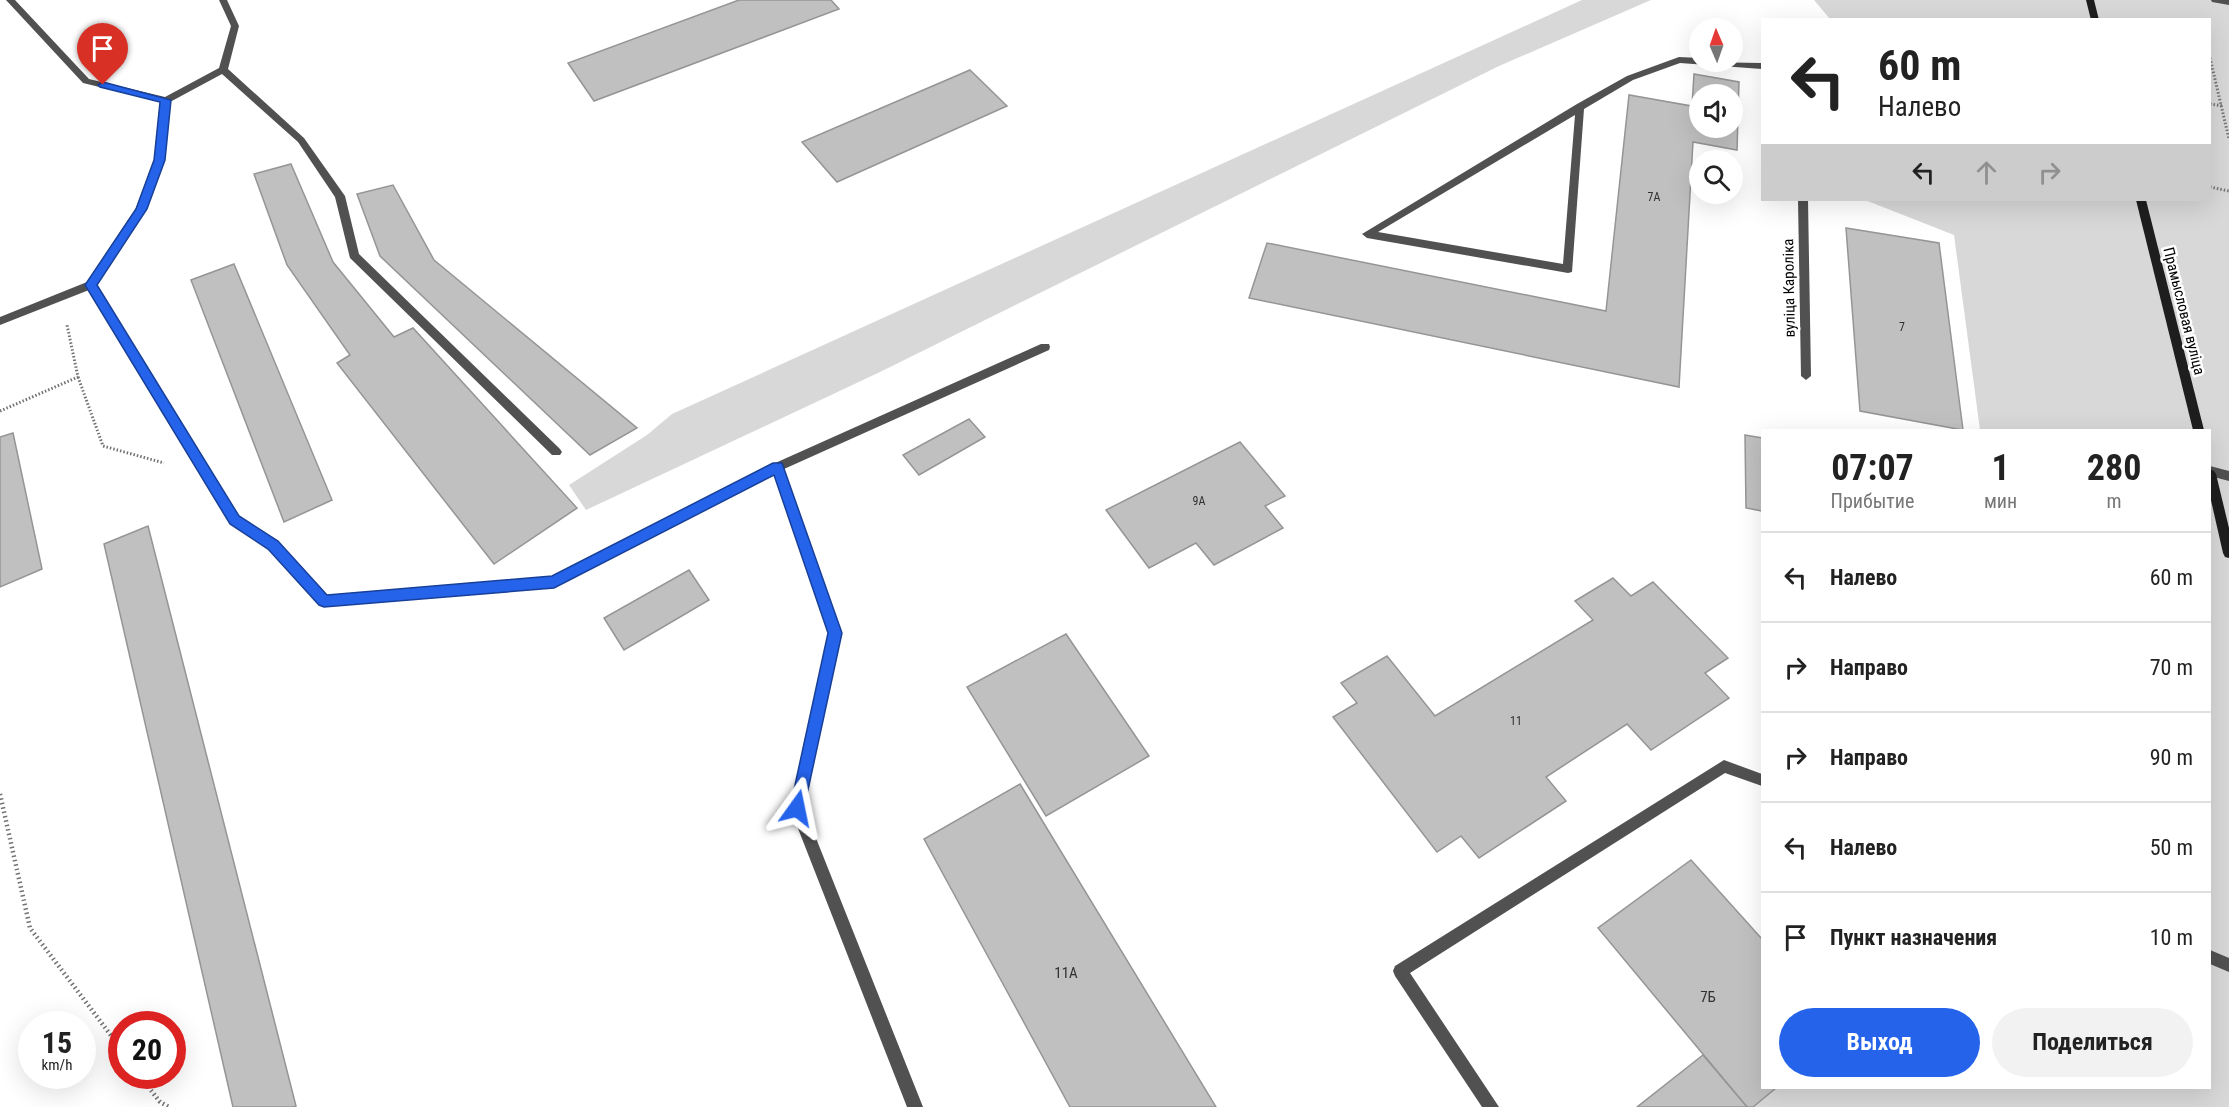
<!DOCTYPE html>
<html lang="ru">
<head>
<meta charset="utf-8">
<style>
	body { margin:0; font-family:"Roboto Condensed",sans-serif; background:#f2f2f2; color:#222; height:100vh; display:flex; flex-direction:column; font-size:22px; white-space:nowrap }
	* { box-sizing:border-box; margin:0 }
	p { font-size:20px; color:#767676 }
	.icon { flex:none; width:33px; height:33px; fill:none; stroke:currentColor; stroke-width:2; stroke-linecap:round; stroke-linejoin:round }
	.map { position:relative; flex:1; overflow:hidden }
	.sheet { position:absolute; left:1761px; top:429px; width:450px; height:660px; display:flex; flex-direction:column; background:#fff; border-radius:0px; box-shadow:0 6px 24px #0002 }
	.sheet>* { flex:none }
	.guide { position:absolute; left:1761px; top:18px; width:450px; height:183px; border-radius:0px; box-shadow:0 6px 24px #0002; background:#fff; color:#222; overflow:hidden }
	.needle { width:39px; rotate:358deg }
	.buttons { position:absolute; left:1689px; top:18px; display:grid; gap:12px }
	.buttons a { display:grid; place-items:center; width:54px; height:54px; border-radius:50%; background:#fff; box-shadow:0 6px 24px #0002; font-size:30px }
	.speed { position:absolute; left:18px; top:1011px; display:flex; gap:12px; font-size:30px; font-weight:700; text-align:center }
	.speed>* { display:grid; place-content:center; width:78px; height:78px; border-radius:50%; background:#fff; box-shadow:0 6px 24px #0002; line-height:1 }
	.speed small { font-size:15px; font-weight:400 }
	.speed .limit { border:9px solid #d22; background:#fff; color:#111 }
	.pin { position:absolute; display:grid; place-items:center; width:51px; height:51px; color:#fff; margin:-62px -26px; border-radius:50% 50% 50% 0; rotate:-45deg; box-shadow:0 0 6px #0007 }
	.pin .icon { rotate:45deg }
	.me { position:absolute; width:66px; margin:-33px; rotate:12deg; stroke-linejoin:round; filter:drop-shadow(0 0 4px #0008) }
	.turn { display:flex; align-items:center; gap:21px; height:126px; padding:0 18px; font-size:27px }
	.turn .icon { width:78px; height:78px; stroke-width:2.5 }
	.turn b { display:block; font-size:42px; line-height:51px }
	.lanes { display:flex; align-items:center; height:57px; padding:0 18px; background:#0003; justify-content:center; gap:30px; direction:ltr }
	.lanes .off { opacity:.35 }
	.eta { display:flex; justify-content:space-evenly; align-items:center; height:102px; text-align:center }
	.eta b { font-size:36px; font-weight:700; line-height:42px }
	.primary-button { display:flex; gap:12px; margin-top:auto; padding:12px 18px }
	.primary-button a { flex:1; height:69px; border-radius:36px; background:#2563eb; color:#fff; font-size:24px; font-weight:700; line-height:69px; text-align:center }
	.primary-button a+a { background:#f2f2f2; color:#222 }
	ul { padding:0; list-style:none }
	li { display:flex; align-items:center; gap:18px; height:90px; padding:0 18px; border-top:2px solid #e0e0e0 }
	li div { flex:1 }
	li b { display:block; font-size:22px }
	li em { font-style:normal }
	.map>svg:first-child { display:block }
	.green { fill:#d8d8d8 }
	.building { fill:#c0c0c0; stroke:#959595; stroke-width:1.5; fill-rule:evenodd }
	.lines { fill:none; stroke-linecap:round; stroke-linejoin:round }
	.path-far1 { stroke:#737373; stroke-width:3; stroke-dasharray:1.5 2; stroke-linecap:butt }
	.path { stroke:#737373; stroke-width:4.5; stroke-dasharray:1.5 3; stroke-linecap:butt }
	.lane { fill:#515151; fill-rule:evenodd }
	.secondary { fill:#1e1e1e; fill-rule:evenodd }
	.route { fill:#2563eb; stroke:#184099; stroke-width:1.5 }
	.labels { text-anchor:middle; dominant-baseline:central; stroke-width:5; stroke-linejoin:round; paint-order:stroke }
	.number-label { font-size:12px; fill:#303030 }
	.street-label { font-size:15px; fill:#000; stroke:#fff }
	.near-number-label { font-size:15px; fill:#303030 }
</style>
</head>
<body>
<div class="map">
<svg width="2229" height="1107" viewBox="0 0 2229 1107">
	<rect width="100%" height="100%" fill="#fff"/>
	<!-- green -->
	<g class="green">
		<path d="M1582,0H1651L1499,66L880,372L586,510L569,485L647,435L672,414Z"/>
		<path d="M1814,0H2229V1107H1753L1776,1088H2210V430H1980L1954,235L1865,200H2210V20L1830,19Z"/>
	</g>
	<!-- building -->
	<g class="building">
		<path d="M739,0H831L839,9L594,101L568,63Z"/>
		<path d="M970,70L1007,106L837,182L802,142Z"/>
		<path d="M1694,74L1739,82L1737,150L1693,142L1679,387L1249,298L1267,243L1606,311L1629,95L1692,106ZM1700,94H1732V128H1700Z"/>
		<path d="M291,164L333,262L394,337L413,328L577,508L494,564L337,363L350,355L287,265L254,174Z"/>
		<path d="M393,185L434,260L637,428L590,455L380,256L357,194Z"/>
		<path d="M1846,228L1939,243L1963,430L1860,411Z"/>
		<path d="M234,264L332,500L284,522L191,280Z"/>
		<path d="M969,419L985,437L919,475L903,455Z"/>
		<path d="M13,433L42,569L0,587V437Z"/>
		<path d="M1745,435L1762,438V511L1746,508Z"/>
		<path d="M1240,442L1285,496L1265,506L1283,528L1214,565L1196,543L1149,568L1106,510Z"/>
		<path d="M148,526L296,1106L293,1107H233L104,544Z"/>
		<path d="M689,570L709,600L624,650L604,618Z"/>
		<path d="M1613,578L1631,596L1653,582L1728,658L1705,673L1729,698L1651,750L1627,724L1546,777L1566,801L1479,858L1461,836L1437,852L1333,717L1357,703L1341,683L1387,656L1435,716L1593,620L1575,601Z"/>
		<path d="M1066,634L1149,756L1046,816L967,687Z"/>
		<path d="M1020,784L1216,1107H1070L924,839Z"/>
		<path d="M1691,860L1762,939V1088H1776L1753,1107H1747L1598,928Z"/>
		<path d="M1703,1055L1747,1107H1637Z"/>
	</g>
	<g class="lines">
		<!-- path-far1 -->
		<g class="path-far1">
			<path d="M2210,58L2229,139"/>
			<path d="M2210,104L2223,106"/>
			<path d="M2210,187L2229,191"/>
			<path d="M78,377L103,446L164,463"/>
			<path d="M0,411L78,377L67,325"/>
		</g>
		<!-- path -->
		<g class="path">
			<path d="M0,794L30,928L122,1050"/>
			<path d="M140,1076L160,1102L169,1107"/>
		</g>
		<!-- lane -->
		<g class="lane">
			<path d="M6,0H15L89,79L165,97L219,68L231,26L219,0H227L239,26L228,69L304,138L345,196L359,254L560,449L562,452L560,455H552L350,258L335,197L298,142L222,74L170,102L164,160L146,209L96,285L238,517L277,541L327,595L552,577L773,464L1041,344H1049L1050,347L1049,350L784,469L841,633L804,808L923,1107H907L790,808L829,633L774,474L554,587L324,606L320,605L269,549L230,523L89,290L0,325V317L87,282L136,208L154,160L161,102L83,83Z"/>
			<path d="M2211,0H2229V5L2212,2Z"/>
			<path d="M1679,57L1700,58V62L1762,63V69L1680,63L1633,80L1584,109L1572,272L1568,273L1367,238L1362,234L1577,104L1627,76ZM1575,115L1563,264L1378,232Z"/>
			<path d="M1798,200H1808L1811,376L1806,380L1801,376Z"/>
			<path d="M2210,466L2229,471V481L2210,476Z"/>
			<path d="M1724,760L1762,774V786L1725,773L1410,973L1499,1107H1482L1395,976L1393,971L1395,966Z"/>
			<path d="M2210,950L2229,958V972L2210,964Z"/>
		</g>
		<!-- secondary -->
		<g class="secondary">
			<path d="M2086,0H2094L2099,20H2091Z"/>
			<path d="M2136,200H2146L2204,430H2193Z"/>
			<path d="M2210,469L2214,471L2216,474L2229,528V558L2225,557L2223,553L2210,496Z"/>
		</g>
	</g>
	<!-- route -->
	<path class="route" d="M103,82L171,100L165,160L147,209L97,285L239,516L278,541L327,595L552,576L773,463H782L842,633L803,813L797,816L792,813L790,808L828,633L774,475L554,588L324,607L319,605L268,549L230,524L85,285L136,209L154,160L160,102L100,87L98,85Z"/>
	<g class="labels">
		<!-- number labels -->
		<g class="number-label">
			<text x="1654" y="197">7А</text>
			<text x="1902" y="327">7</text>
			<text x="1199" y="501">9А</text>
			<text x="1516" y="721">11</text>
		</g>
		<!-- street labels -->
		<g class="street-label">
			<text transform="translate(1789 288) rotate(-91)">вуліца Кароліка</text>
			<text transform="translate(2184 311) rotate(76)">Прамысловая вуліца</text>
		</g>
		<!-- near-number labels -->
		<g class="near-number-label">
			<text x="1066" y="973">11А</text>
			<text x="1708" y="997">7Б</text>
		</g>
	</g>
</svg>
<div class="buttons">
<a><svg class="needle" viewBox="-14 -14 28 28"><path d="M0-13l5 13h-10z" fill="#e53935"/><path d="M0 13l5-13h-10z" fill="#767676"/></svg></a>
<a><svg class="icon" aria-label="sound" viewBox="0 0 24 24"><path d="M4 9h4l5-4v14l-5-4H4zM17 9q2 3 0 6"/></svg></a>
<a><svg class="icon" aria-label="search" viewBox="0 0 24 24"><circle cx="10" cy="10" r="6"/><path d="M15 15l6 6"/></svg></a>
</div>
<div class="speed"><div>15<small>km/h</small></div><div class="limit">20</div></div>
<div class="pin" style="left:103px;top:85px;background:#d93025"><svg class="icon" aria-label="arrive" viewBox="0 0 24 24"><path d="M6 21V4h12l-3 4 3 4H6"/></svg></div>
<svg class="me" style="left:797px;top:808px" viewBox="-20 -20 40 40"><path d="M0-17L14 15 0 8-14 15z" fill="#2563eb" stroke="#fff" stroke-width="4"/></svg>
<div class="guide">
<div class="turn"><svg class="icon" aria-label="left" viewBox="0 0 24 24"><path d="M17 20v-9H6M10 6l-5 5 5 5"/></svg><div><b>60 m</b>Налево</div></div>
<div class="lanes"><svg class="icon" aria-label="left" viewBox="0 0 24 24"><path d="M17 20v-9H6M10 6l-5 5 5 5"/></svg><svg class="icon off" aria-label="ahead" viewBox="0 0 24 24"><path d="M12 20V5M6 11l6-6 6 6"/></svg><svg class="icon off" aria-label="right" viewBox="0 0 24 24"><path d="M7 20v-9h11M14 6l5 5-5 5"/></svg></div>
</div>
<section class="sheet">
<div class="eta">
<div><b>07:07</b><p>Прибытие</p></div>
<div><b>1</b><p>мин</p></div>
<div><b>280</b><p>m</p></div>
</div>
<ul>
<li><svg class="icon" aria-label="left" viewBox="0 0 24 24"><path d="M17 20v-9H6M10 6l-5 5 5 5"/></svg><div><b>Налево</b></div><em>60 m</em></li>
<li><svg class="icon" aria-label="right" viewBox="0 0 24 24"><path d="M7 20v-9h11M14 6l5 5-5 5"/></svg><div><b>Направо</b></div><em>70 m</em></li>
<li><svg class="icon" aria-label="right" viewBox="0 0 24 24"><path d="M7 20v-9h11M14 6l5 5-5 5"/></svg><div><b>Направо</b></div><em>90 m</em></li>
<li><svg class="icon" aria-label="left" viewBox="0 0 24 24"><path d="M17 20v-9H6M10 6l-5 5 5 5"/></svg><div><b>Налево</b></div><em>50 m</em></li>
<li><svg class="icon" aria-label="arrive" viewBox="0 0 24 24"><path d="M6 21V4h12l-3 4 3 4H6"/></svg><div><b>Пункт назначения</b></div><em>10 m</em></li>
</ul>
<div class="primary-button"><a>Выход</a><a>Поделиться</a></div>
</section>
</div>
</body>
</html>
